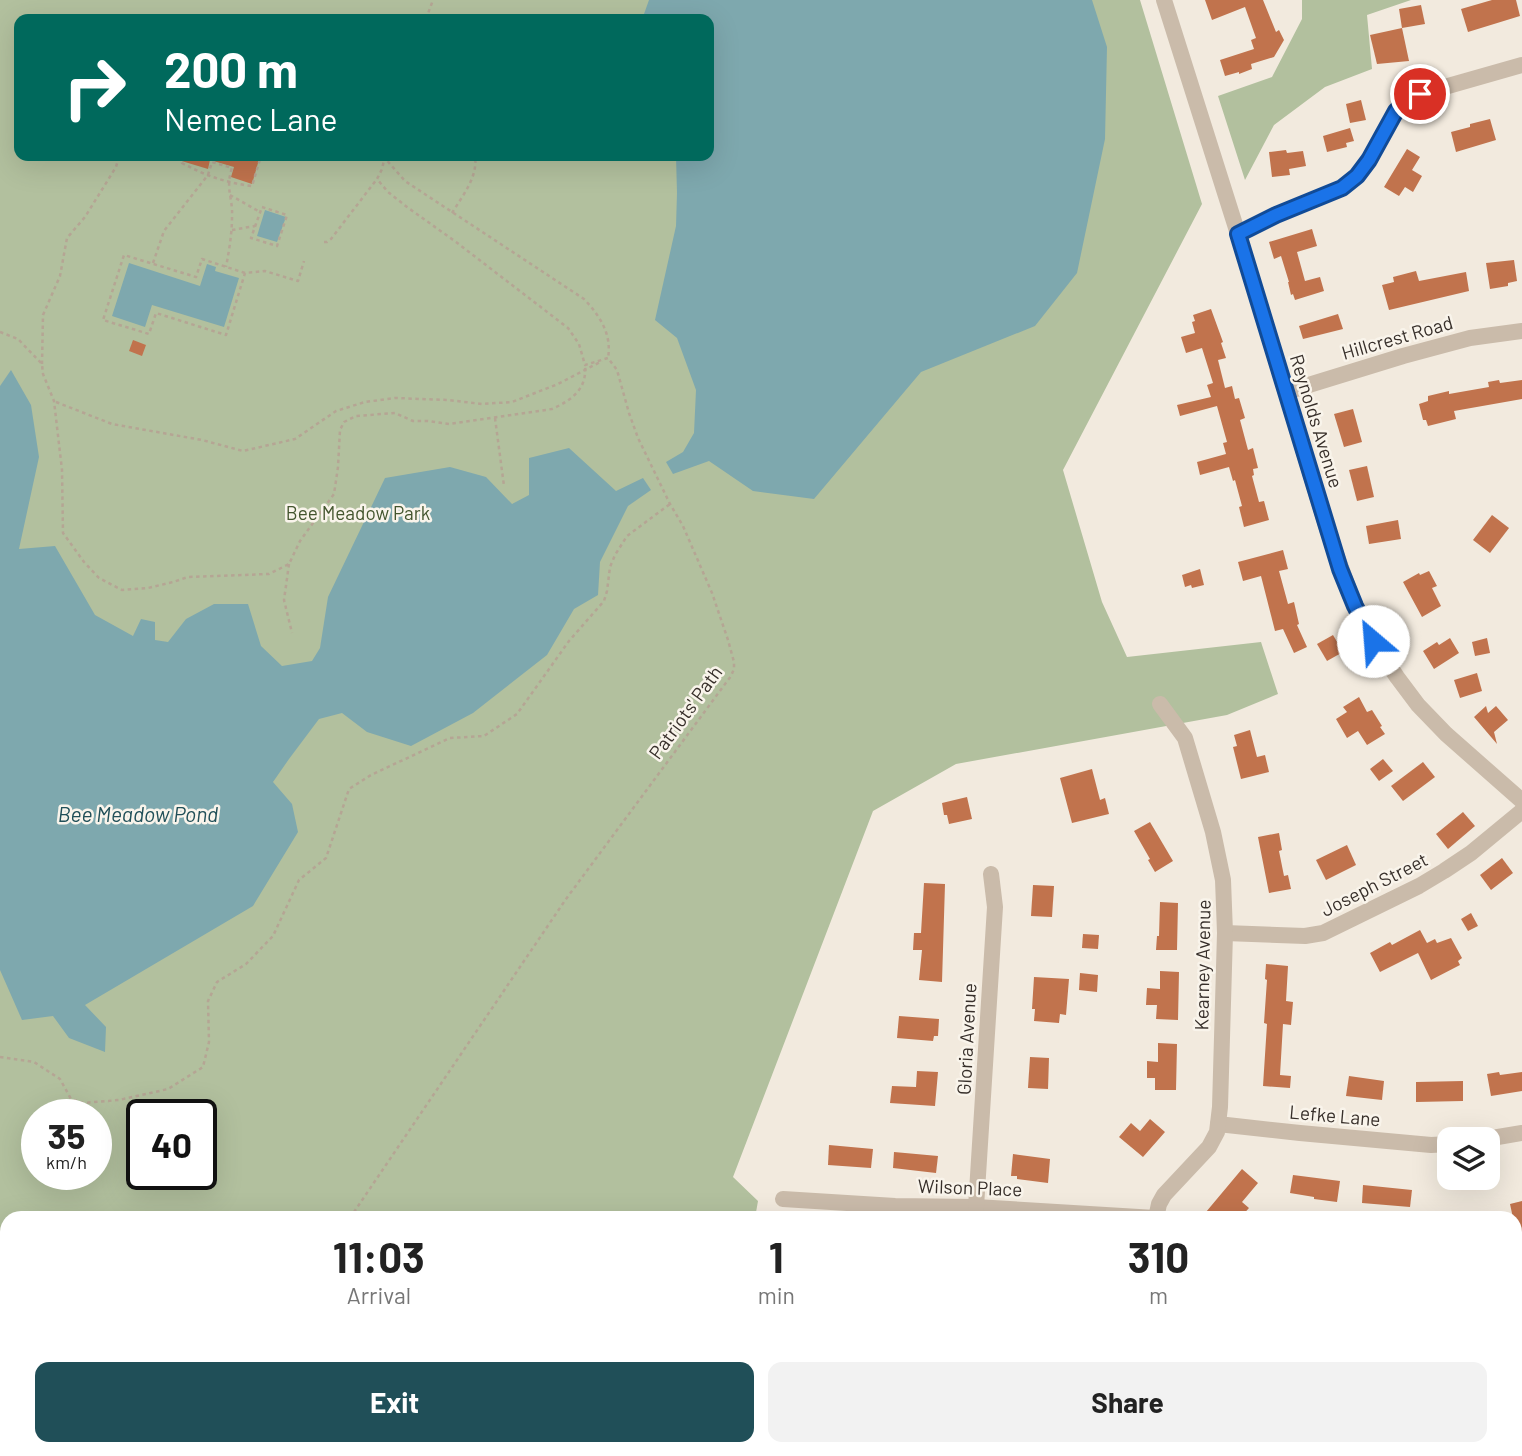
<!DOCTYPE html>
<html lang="en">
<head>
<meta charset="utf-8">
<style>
	body { margin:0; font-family:Barlow,sans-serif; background:#f2f2f2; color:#222; height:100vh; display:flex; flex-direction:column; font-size:26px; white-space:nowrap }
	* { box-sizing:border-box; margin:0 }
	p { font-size:23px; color:#767676 }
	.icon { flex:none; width:38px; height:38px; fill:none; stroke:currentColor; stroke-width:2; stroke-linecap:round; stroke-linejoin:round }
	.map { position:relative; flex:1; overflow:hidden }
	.sheet { position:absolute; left:0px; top:1211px; width:1522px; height:245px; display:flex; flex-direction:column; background:#fff; border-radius:21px 21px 0 0; box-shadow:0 7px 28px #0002 }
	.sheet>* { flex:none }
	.hud { position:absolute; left:14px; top:14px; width:700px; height:147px; border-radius:14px; box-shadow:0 7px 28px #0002; background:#00695c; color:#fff; overflow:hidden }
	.buttons { position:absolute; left:1437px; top:1127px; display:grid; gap:14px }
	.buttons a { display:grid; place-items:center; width:63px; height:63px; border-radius:14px; background:#fff; box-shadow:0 7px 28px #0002; font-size:35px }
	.speed { position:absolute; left:21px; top:1099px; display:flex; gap:14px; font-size:35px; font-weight:700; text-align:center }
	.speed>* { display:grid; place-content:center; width:91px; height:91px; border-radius:50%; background:#fff; box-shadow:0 7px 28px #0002; line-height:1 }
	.speed small { font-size:18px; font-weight:400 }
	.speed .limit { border:4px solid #111; border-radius:10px; background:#fff; color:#111 }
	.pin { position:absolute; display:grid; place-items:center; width:60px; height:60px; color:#fff; margin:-30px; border:4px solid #fff; border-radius:50%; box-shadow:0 2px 7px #0007 }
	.me { position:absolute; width:77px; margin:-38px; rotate:333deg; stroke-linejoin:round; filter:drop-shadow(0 0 5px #0008) }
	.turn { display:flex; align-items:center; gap:24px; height:147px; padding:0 35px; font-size:32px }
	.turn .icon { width:91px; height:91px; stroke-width:2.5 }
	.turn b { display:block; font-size:49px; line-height:60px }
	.eta { display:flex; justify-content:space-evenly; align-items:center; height:119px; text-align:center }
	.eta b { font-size:42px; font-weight:700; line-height:49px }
	.action { display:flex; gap:14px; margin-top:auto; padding:14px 35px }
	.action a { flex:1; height:80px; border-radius:14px; background:#204f58; color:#fff; font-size:28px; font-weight:700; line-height:80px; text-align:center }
	.action a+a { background:#f2f2f2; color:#222 }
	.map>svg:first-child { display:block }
	.green { fill:#b2c09e; fill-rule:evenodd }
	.water { fill:#7ea8ae }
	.building { fill:#c1734d }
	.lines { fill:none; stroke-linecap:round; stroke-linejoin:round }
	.path { stroke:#b5a594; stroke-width:2.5; stroke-dasharray:3.5 3.5; stroke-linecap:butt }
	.minor { stroke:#cabbaa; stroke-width:16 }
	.route-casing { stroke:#114b97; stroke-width:18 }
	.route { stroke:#1a73e8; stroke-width:12 }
	.labels { text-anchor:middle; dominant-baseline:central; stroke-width:5; stroke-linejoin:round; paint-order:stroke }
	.street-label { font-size:19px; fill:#372f2a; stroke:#f9f4eb }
	.park-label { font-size:19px; fill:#43552e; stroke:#f9f4eb }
	.water-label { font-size:21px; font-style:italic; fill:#204f58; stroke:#f9f4eb }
</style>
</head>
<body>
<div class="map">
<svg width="1522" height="1456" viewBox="0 0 1522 1456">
	<rect width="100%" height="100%" fill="#f2eade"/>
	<!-- green -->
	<g class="green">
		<path d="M0,0H1140L1202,204L1063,470L1102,602L1127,657L1261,642L1278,694L1227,715L956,764L873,811L733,1177L758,1201L755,1218H7V1449H732L729,1456H0ZM19,19H709V156H19ZM37,1115H96V1174H37ZM142,1115H201V1174H142Z"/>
		<path d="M1302,0H1411L1367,15L1372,69L1325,87L1274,125L1245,180L1218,96L1272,77L1302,19Z"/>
	</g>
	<!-- water -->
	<g class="water">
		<path d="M649,0H1092L1107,47L1105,139L1077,273L1035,326L921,372L814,499L753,491L709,461L673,474L666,462L683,452L694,433L696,390L677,338L655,320L676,226L677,193L676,156H709V19H645L644,14Z"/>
		<path d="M265,210L286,217L277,242L257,236Z"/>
		<path d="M129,263L200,286L207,264L216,267L215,271L239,278L224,327L152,305L145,327L112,316Z"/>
		<path d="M11,370L31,405L39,457L19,549L55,546L95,615L133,636L141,619L155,622V640L168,642L186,619L214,604H248L261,646L282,666L312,661L320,648L328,597L385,478L450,467L486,477L512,504L529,495V458L569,448L616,491L643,478L651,490L628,506L600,562L598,595L574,609L547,655L473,713L411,746L367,732L342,713L319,719L289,759L273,782L292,804L298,832L253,906L85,1005L106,1027L105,1052L69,1038L53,1016L22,1020L0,970V386Z"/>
	</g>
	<!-- building -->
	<g class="building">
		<path d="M1205,0H1263L1276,32L1279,30L1284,40L1274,57L1251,64L1252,69L1239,74V72L1225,76L1220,60L1254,49L1251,40L1256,38L1245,7L1212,20Z"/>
		<path d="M1492,0H1516L1520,16L1468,32L1461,9Z"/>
		<path d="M1421,5L1425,24L1402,28L1399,9Z"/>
		<path d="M1402,28L1409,61L1377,64L1370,35Z"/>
		<path d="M1361,100L1366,120L1350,123L1346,104Z"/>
		<path d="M1490,119L1496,140L1456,152L1451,132L1470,127V124Z"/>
		<path d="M1350,128L1354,141L1346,143L1347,147L1327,152L1323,136Z"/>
		<path d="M1407,149L1420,157L1412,170L1422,176L1413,192L1405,187L1399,196L1384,187Z"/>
		<path d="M1286,150L1287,153L1303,151L1306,166L1289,169L1290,175L1272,177L1269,152Z"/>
		<path d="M175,156H260L252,184L231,177L234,167L210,160L208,169L175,159Z"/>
		<path d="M1312,229L1317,246L1297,252L1305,281L1320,277L1324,291L1295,300L1293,294L1291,295L1288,282H1289L1281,256L1274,259L1269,242Z"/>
		<path d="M1514,260L1517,281L1508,283V286L1490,289L1486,263Z"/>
		<path d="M1416,271L1419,281L1466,272L1469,291L1389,310L1382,285L1394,282L1393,277Z"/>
		<path d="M1211,309L1223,342L1221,343L1226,358L1218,360L1225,388L1232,386L1235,399L1239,398L1245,418L1240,420L1248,450L1253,448L1258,468L1253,469L1254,475L1252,476L1259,502L1264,501L1269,520L1244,527L1239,507L1242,506L1235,480L1233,481L1229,467L1200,475L1197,462L1226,454L1223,443L1227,442L1217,406L1180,416L1177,405L1211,397L1207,385L1213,383L1202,348L1186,353L1181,337L1195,333L1192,322L1195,321L1193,315Z"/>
		<path d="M1338,314L1343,329L1303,339L1299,326Z"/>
		<path d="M133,340L146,345L142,356L129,351Z"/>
		<path d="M1499,380L1500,383L1522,380V399L1454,411L1456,419L1428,426L1426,420H1423L1419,404L1428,401V396L1449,391V394L1489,387L1488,382Z"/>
		<path d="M1353,409L1362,442L1344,447L1334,414Z"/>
		<path d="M1367,466L1374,497L1357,501L1349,470Z"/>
		<path d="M1492,515L1509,528L1490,553L1473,540Z"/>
		<path d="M1398,520L1401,539L1369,544L1366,526Z"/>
		<path d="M1283,550L1288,569L1279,571L1288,604L1294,602L1299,624L1297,625L1307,647L1294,653L1283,629L1275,631L1261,576L1243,581L1238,562Z"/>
		<path d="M1200,569L1204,585L1192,588L1191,585L1185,587L1182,575Z"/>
		<path d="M1429,571L1437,586L1432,588L1441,606L1422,617L1403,582L1419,573L1420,575Z"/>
		<path d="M1333,635L1343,652L1327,661L1317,644Z"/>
		<path d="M1450,638L1459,653L1434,669L1423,651L1437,642L1439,645Z"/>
		<path d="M1487,638L1490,653L1475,656L1472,642Z"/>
		<path d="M1477,673L1482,691L1460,698L1454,680Z"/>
		<path d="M1359,697L1367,712L1372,710L1382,726L1380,727L1385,734L1367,745L1358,731L1347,738L1336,719L1347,712L1343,707Z"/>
		<path d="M1486,706L1488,713L1496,706L1508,720L1494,732L1497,744L1474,717Z"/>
		<path d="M1250,730L1257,757L1265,755L1269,772L1241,779L1233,747L1237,746L1234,735Z"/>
		<path d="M1383,759L1393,771L1379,781L1370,769Z"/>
		<path d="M1423,762L1435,777L1403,801L1391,786Z"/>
		<path d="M1092,769L1100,800L1105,798L1109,814L1072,823L1060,778Z"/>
		<path d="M967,797L972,819L949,824L947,815H944L942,803Z"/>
		<path d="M1463,812L1475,826L1448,849L1436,834Z"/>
		<path d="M1150,822L1173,861L1155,872L1148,860L1150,859L1134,831Z"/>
		<path d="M1279,833L1282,850L1279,851L1284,876L1288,875L1291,889L1269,893L1258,837Z"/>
		<path d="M1347,845L1356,865L1326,880L1316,860Z"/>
		<path d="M1502,858L1513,873L1491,890L1480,875Z"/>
		<path d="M924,883L945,884L942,982L919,980L922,950H913L914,933H921Z"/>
		<path d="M1033,885L1054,886L1052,917L1031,916Z"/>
		<path d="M1160,902L1178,903L1177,950H1156L1157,936H1159Z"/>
		<path d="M1471,913L1478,926L1468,931L1461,919Z"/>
		<path d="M1420,930L1427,943L1435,939L1437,943L1451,938L1462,958L1458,961L1460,965L1431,980L1418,953L1380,972L1370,953L1390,942L1392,945Z"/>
		<path d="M1083,934L1099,935L1098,949L1082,948Z"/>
		<path d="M1266,964L1288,966L1286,1001L1293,1002L1291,1025L1283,1024L1280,1075L1291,1076L1290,1088L1263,1086L1267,1024L1264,1023L1267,980L1265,979Z"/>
		<path d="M1160,971L1179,972L1178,1020L1156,1019L1157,1005H1146L1147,988L1160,989Z"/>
		<path d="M1080,973L1098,975L1097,992L1079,990Z"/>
		<path d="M1034,977L1069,979L1066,1015L1060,1014L1059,1023L1034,1021L1035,1009H1032Z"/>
		<path d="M899,1016L939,1019L938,1036H934L933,1041L897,1038Z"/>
		<path d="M1158,1043L1177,1044L1176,1090H1155V1078H1147V1061L1158,1062Z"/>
		<path d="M1030,1057L1049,1058L1048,1089L1028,1088Z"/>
		<path d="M917,1071L938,1072L935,1106L890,1103L892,1086L916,1087Z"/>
		<path d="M1499,1072L1500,1075L1522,1072V1091L1491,1096L1487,1074Z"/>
		<path d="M1349,1076L1384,1081L1382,1100L1346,1096Z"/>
		<path d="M1463,1081V1101L1416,1102V1082Z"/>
		<path d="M1150,1119L1165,1132L1143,1157L1119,1137L1131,1123L1140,1131Z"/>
		<path d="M829,1145L873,1149L871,1168L828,1165Z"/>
		<path d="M894,1152L938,1156L936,1173L893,1168Z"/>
		<path d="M1013,1154L1050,1159L1048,1183L1017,1179V1176H1011Z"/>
		<path d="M1242,1169L1258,1183L1242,1202L1249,1208L1240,1218L1231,1211L1225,1218H1212L1206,1212Z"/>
		<path d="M1293,1175L1340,1181L1337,1202L1314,1199V1197L1290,1193Z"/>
		<path d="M1363,1185L1412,1190L1410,1207L1362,1203Z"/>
		<path d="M1522,1201V1235L1517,1236L1516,1218H1513L1510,1204Z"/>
	</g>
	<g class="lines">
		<!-- path -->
		<g class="path">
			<path d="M426,19L433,0"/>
			<path d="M184,156L182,163C204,175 226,183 252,186L261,156"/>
			<path d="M383,156L405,181L584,299C600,316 612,334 608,358"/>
			<path d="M230,195L260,212"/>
			<path d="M262,207L287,215L277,246L251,238Z"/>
			<path d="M452,213C463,195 478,177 475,156"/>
			<path d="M232,230L255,226"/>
			<path d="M324,242H327L331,239L377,179"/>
			<path d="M153,263L164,231L208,175L212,162L232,168C225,189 233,197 232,217C232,234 229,251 226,267"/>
			<path d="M245,273L202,259L196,277L124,255L103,320L149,334L156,313L226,335L245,273L265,271L298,281L304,261"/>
			<path d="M0,332L18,339L42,364L43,374L54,401L62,470L63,533L84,562L99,578L122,590L148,588L173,582L188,577L269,574L289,564L300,541L334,494L338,467L340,430L344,422L356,416L395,413L413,421H428L449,424L552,409C572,400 587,389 585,366"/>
			<path d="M42,364L43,315L60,276L67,238L85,217L116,167L119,156"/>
			<path d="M56,402L112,424L202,440L243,451L295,439L336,411L365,402L395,398L448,400L482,404L512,402L558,384L602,361"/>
			<path d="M495,418L504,486"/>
			<path d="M289,564L284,600L292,633"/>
			<path d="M0,1057L34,1062L60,1079L71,1099L83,1103L119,1100L168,1089L203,1067L209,1042L208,1001L217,982L246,964L273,936L299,880L326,858L349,789L371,775L450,738L484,736L517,714L569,641L604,601L607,591L610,567L615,555L627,536L670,504"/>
			<path d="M350,1218L566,899L731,676L734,669V662L728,640L712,593L683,526L670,504L638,438L629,413L617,370L608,358L585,365L579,344L568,328L456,242L407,207L388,192L377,179L382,169L385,156"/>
			<path d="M192,1456L197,1449"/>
		</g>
		<!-- minor -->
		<g class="minor">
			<path d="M1164,0L1238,234L1327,529L1355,606L1373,641L1397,677L1418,705L1446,734L1522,801"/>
			<path d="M1238,234L1276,215L1342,188L1357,176L1369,160L1396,111L1403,104L1420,94L1522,65"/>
			<path d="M1286,392L1403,356L1470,338L1522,331"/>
			<path d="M1225,933L1305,936L1323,933L1419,886L1444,871L1471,853L1522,811"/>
			<path d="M1218,1124L1300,1133L1431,1145L1449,1144"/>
			<path d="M1486,1139L1522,1133"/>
			<path d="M783,1199L895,1206L976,1207L1155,1218"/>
			<path d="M976,1207L995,907L991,874"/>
			<path d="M1156,1218L1159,1204L1164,1195L1209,1147L1217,1132L1220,1107L1225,933L1223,880L1213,832L1185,738L1160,704"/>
			<path d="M847,1456V1449"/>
			<path d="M1144,1456V1449"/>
		</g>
	</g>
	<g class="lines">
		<!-- route casing -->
		<g class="route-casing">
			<path id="route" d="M1373,641L1355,606L1340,569L1238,234L1276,215L1342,188L1357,176L1369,160L1396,111L1403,104L1420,94"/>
		</g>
		<!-- route -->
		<use href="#route" class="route"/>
	</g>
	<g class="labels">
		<!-- street labels -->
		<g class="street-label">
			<text transform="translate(1397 337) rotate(-16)">Hillcrest Road</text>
			<text transform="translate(1317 421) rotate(73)">Reynolds Avenue</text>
			<text transform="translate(685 712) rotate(-54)">Patriots' Path</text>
			<text transform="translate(1374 884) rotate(-27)">Joseph Street</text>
			<text transform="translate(1202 965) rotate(-89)">Kearney Avenue</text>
			<text transform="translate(966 1039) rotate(-87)">Gloria Avenue</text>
			<text transform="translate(1335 1115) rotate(5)">Lefke Lane</text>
			<text transform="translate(970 1187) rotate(2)">Wilson Place</text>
		</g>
		<!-- park labels -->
		<g class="park-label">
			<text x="358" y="512">Bee Meadow Park</text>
		</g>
		<!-- water labels -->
		<g class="water-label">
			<text x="138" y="813">Bee Meadow Pond</text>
		</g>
	</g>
</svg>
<div class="buttons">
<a><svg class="icon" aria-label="layers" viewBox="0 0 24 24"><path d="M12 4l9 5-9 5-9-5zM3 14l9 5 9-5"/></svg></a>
</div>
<div class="speed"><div>35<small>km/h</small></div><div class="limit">40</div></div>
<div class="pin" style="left:1420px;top:94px;background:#d93025"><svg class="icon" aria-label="arrive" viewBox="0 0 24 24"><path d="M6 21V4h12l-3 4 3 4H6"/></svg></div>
<svg class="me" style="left:1373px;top:641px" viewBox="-20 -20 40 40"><circle r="19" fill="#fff"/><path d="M0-13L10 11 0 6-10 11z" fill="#1a73e8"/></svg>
<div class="hud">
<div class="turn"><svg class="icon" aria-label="right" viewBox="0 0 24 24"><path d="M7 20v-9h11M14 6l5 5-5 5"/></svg><div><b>200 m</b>Nemec Lane</div></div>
</div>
<section class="sheet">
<div class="eta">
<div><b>11:03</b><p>Arrival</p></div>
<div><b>1</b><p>min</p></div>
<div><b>310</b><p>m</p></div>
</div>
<div class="action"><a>Exit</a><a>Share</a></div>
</section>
</div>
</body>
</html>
